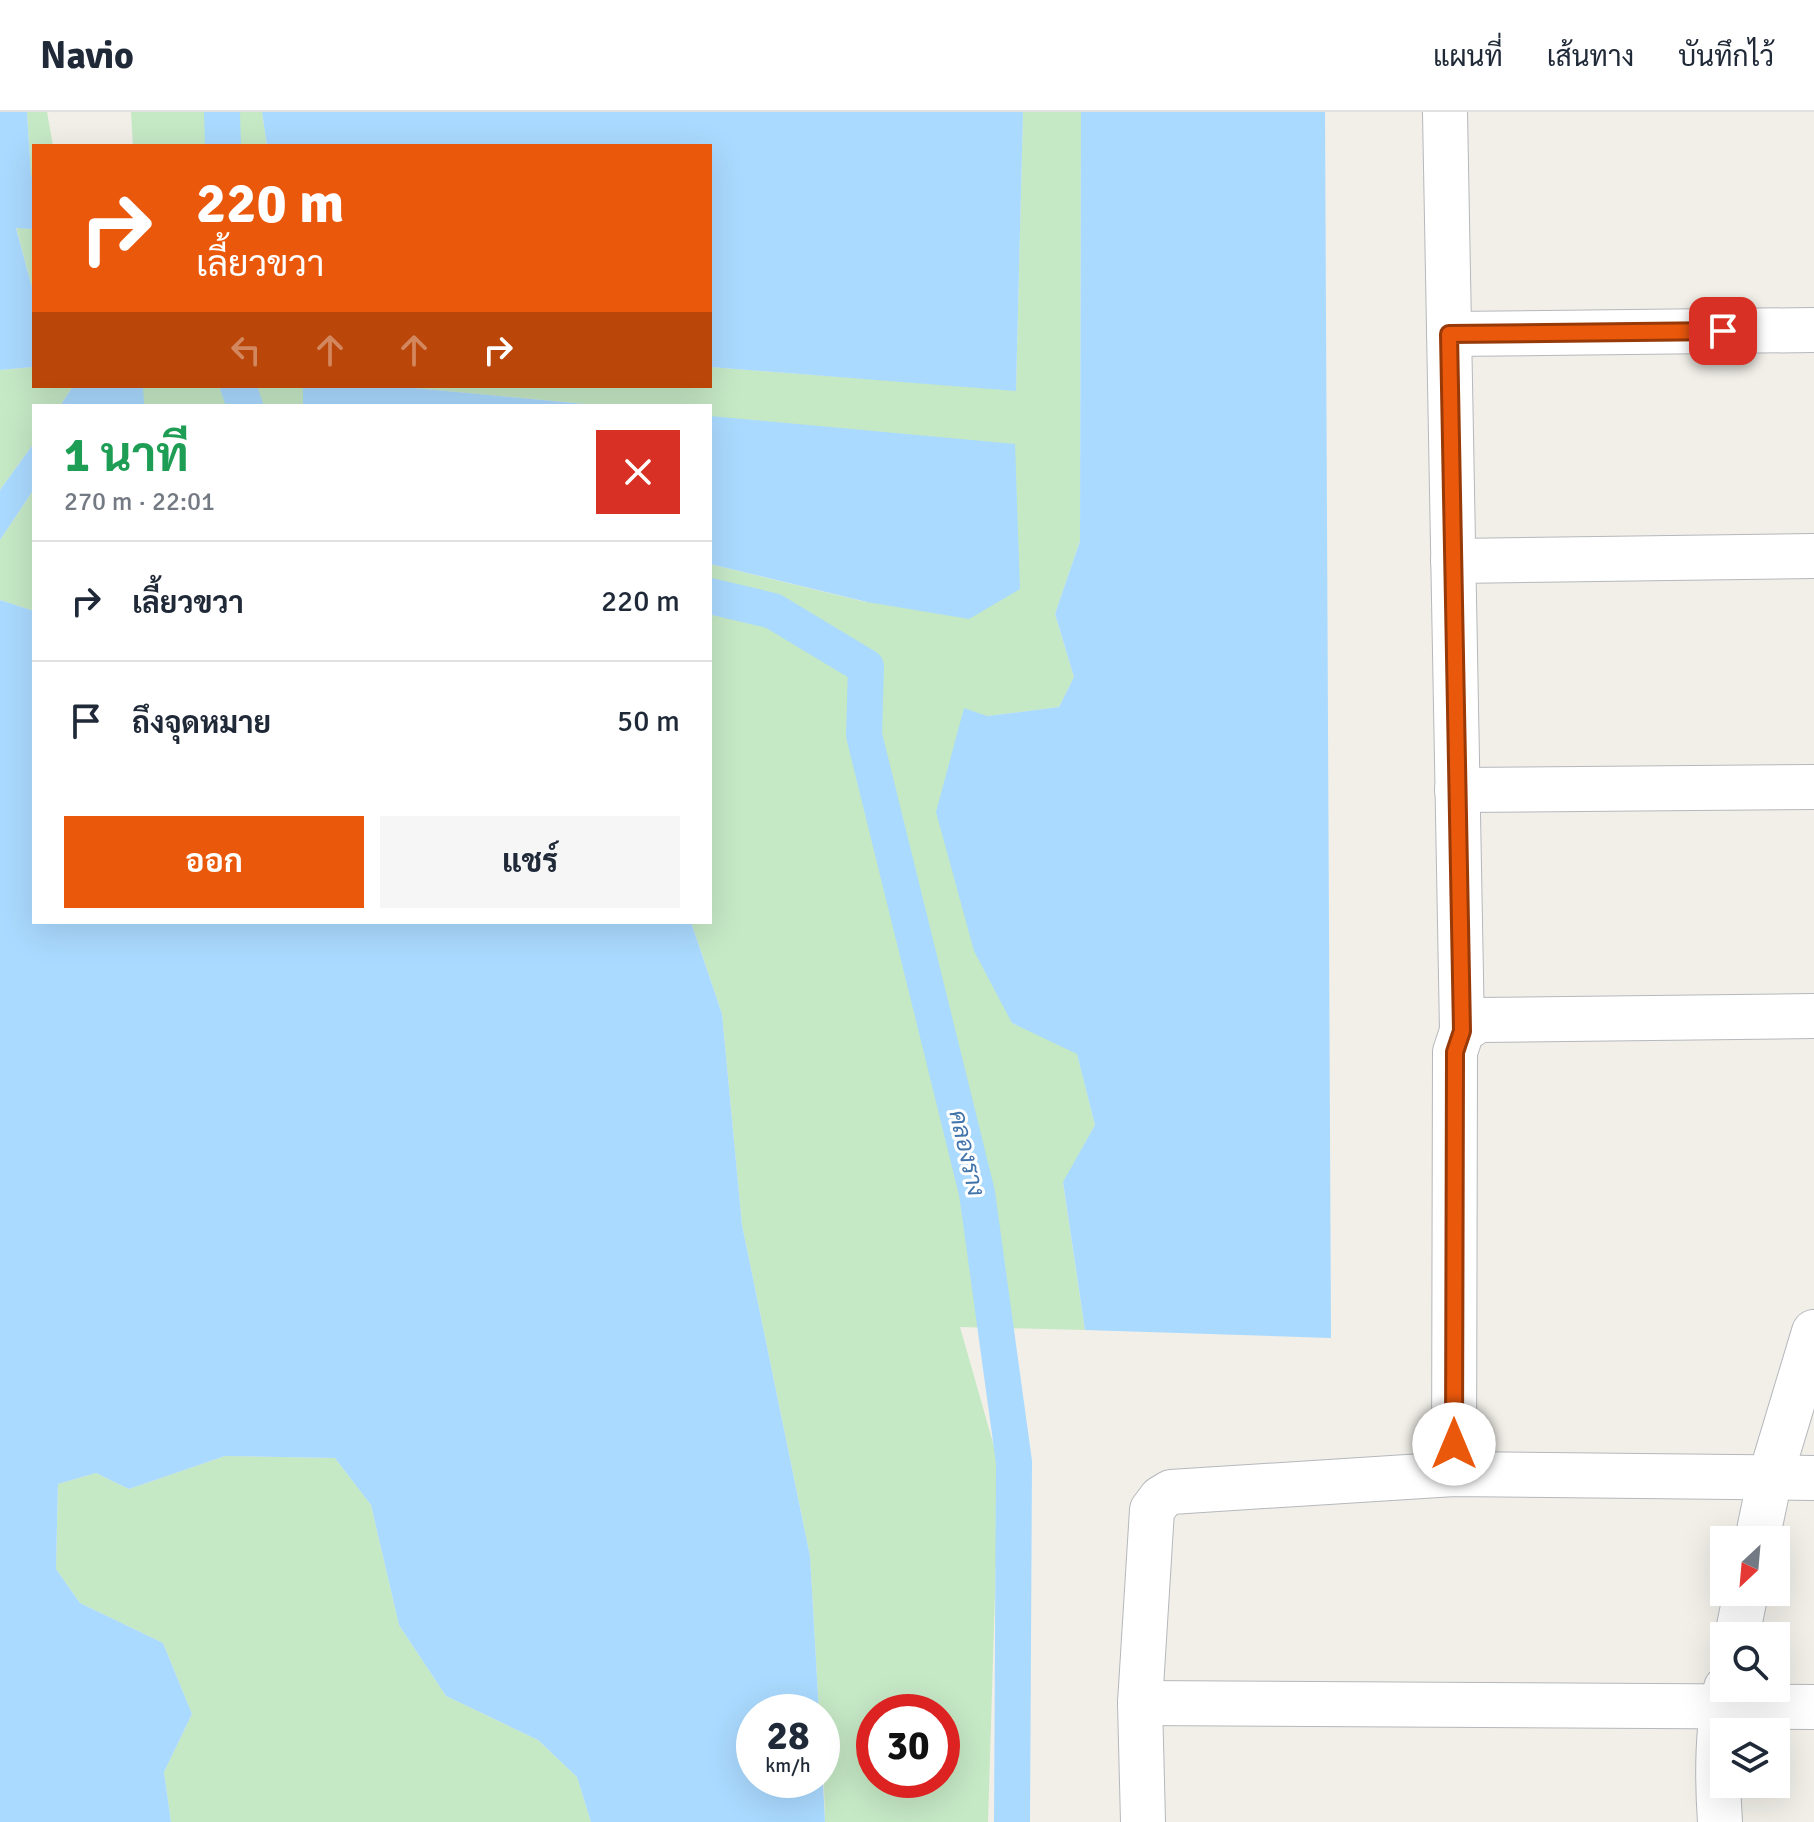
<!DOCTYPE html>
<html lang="th">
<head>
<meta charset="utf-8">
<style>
	body { margin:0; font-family:Signika,Sarabun,sans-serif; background:#f6f6f7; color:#1f2937; height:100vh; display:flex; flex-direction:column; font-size:30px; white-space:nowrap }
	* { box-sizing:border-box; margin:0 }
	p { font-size:26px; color:#747a83 }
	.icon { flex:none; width:44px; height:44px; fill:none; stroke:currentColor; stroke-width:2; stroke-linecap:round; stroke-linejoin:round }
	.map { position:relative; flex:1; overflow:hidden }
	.sheet { position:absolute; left:32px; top:292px; width:680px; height:520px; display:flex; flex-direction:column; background:#fff; border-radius:0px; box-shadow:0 8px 32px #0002 }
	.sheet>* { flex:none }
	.banner { position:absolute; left:32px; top:32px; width:680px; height:244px; border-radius:0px; box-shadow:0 8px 32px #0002; background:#ea580c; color:#fff; overflow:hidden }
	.needle { width:52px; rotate:206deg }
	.buttons { position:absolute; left:1710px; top:1414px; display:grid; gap:16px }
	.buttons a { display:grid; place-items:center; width:80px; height:80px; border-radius:0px; background:#fff; box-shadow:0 8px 32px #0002; font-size:40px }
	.speed { position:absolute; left:736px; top:1582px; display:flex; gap:16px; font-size:40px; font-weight:700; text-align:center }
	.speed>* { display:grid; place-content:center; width:104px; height:104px; border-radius:50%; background:#fff; box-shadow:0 8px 32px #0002; line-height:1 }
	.speed small { font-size:20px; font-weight:400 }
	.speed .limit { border:12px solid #d22; background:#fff; color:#111 }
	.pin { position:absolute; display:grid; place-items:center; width:68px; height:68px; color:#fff; margin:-34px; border-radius:16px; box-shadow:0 4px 12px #0006 }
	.me { position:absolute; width:88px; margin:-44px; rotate:0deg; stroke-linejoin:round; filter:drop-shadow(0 0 6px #0008) }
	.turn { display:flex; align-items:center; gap:28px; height:168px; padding:0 32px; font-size:36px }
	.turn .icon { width:104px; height:104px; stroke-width:2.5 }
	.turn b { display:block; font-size:56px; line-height:68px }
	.lanes { display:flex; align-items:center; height:76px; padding:0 32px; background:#0003; justify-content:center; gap:40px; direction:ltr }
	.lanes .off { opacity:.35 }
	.round { display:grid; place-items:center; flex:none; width:84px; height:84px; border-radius:0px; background:#f6f6f7 }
	.head { display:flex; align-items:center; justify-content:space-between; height:136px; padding:0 32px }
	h1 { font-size:48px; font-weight:700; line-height:60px; color:#1e9e55 }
	.cta { display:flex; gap:16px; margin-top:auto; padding:16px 32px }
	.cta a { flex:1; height:92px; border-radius:0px; background:#ea580c; color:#fff; font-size:32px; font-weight:700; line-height:92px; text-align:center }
	.cta a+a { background:#f6f6f7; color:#1f2937 }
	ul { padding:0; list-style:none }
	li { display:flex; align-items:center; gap:24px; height:120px; padding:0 32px; border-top:2px solid #e0e1e3 }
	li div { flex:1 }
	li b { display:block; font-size:30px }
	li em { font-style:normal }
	header { display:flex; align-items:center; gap:48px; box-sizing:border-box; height:112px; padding:0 40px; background:#fff; border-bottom:2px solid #e0e1e3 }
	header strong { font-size:38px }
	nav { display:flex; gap:44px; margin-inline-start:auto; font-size:28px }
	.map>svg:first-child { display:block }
	.green { fill:#c5e8c5; fill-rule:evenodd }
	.water { fill:#aadaff }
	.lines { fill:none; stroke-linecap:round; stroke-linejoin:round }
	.canal { stroke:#aadaff; stroke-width:36 }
	.minor-casing { stroke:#b5b8bc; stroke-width:46 }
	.minor { stroke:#fff; stroke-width:44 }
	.route-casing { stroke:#983908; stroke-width:20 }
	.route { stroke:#ea580c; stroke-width:14 }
	.labels { text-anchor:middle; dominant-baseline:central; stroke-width:6; stroke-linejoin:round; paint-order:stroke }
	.water-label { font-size:24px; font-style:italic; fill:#4174aa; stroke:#fff }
</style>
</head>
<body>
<header>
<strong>Navio</strong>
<nav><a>แผนที่</a><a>เส้นทาง</a><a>บันทึกไว้</a></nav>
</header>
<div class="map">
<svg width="1814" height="1710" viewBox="0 0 1814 1710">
	<rect width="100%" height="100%" fill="#f1efe8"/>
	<!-- green -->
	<g class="green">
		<path d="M27,0H47L53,34H34V66L31,64Z"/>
		<path d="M131,0H262L267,34H133Z"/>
		<path d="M1023,0H1081L1080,429L1055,502L1074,565L1059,595L987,604L1012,911L1077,941L1095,1013L1063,1071L1085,1218L960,1215L999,1352L988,1710H825L822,1600H819L810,1444L742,1113L722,902L691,810H710V452L866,490L710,304V294H606L393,274H710V255L1016,278ZM874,1600H942V1668H874Z"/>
		<path d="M16,115L34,117V183Z"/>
		<path d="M34,240V274H73L60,294H34V331L0,378V258L33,255Z"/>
		<rect x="143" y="274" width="160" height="20"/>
		<path d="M34,377V499L0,488V428Z"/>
		<path d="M225,1344L335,1346L371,1393L399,1513L446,1584L538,1628L577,1665L591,1710H171L164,1660L192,1602L163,1531L80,1491L56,1457L58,1372L96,1361L129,1377Z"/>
	</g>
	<!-- water -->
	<g class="water">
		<path d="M0,0H27L31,64L34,66V117L16,116L34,183L33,255L0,258Z"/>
		<path d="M262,0H1023L1016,279L710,255V34H267Z"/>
		<path d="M1081,0H1325L1331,1226L1085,1218L1063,1070L1095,1013L1077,942L1012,911L974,839L936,700L964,596L987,604L1059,595L1074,565L1055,502L1080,429Z"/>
		<path d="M73,274H143L144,292L60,294Z"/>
		<path d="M303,274H393L606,294H303Z"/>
		<path d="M710,304L1015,332L1020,477L969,507L867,490L710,452Z"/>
		<path d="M34,331V377L0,428V378Z"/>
		<path d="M0,488L34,499V810H691L722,902L742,1113L810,1444L819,1600H754V1668H822V1649L825,1710H591L577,1665L538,1628L446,1584L399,1513L371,1393L335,1346L225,1344L129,1377L96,1361L58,1372L56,1457L80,1491L163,1531L192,1602L164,1660L171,1710H0Z"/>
	</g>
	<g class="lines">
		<!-- canal -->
		<g class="canal">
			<path d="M222,0L223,34"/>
			<path d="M238,274L245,294"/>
			<path d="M710,484L773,499L866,555L864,623L977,1081L1014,1350L1012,1710"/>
		</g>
		<!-- minor casing -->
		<g class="minor-casing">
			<g id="minor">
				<path d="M1445,0L1462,919"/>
				<path d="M1449,222L1814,218"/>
				<path d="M1453,449L1814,444"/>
				<path d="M1457,678L1814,675"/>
				<path d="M1454,1362L1455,940L1462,919L1479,908L1814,904"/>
				<path d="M1757,1428L1770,1366L1814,1220"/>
				<path d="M1737,1524L1746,1480"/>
				<path d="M1140,1591L1814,1595"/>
				<path d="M1143,1710L1140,1591L1152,1398L1161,1386L1171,1380L1454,1362L1814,1366"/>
				<path d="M1720,1710C1717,1667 1717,1618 1726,1576"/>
			</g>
		</g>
		<!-- minor -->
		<use href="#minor" class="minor"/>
	</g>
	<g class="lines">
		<!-- route casing -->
		<g class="route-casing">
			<path id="route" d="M1454,1332L1455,940L1462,919L1449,222L1723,219"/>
		</g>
		<!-- route -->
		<use href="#route" class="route"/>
	</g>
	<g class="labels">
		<!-- water labels -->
		<g class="water-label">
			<text transform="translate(967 1041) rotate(77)">คลองราง</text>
		</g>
	</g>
</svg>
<div class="buttons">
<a><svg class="needle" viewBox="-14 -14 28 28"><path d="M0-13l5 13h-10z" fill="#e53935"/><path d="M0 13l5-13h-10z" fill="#747a83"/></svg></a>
<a><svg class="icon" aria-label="search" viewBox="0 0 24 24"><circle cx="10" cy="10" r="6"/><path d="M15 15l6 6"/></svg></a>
<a><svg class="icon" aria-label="layers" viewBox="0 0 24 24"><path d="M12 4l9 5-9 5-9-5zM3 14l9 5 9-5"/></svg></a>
</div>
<div class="speed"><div>28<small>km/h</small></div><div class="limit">30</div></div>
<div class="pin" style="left:1723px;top:219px;background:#d93025"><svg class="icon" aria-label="arrive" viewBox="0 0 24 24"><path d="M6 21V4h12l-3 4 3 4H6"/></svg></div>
<svg class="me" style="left:1454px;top:1332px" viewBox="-20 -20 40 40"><circle r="19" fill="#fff"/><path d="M0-13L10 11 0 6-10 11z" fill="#ea580c"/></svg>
<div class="banner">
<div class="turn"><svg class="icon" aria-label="right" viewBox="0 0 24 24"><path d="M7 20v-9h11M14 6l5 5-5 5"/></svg><div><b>220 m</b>เลี้ยวขวา</div></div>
<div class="lanes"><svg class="icon off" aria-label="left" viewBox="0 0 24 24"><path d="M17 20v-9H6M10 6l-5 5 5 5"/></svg><svg class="icon off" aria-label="ahead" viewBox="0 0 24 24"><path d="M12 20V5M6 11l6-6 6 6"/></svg><svg class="icon off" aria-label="ahead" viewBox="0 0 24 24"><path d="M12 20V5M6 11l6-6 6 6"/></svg><svg class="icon" aria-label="right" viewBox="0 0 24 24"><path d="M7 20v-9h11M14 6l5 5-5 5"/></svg></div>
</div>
<section class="sheet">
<div class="head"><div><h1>1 นาที</h1><p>270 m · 22:01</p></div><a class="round" style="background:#d93025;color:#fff"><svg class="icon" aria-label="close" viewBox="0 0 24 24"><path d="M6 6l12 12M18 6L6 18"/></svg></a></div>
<ul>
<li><svg class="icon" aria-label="right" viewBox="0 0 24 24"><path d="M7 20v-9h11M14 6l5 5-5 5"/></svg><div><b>เลี้ยวขวา</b></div><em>220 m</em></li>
<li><svg class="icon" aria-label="arrive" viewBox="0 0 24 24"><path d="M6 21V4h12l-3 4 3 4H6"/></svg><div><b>ถึงจุดหมาย</b></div><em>50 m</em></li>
</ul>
<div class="cta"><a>ออก</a><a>แชร์</a></div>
</section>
</div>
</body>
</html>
